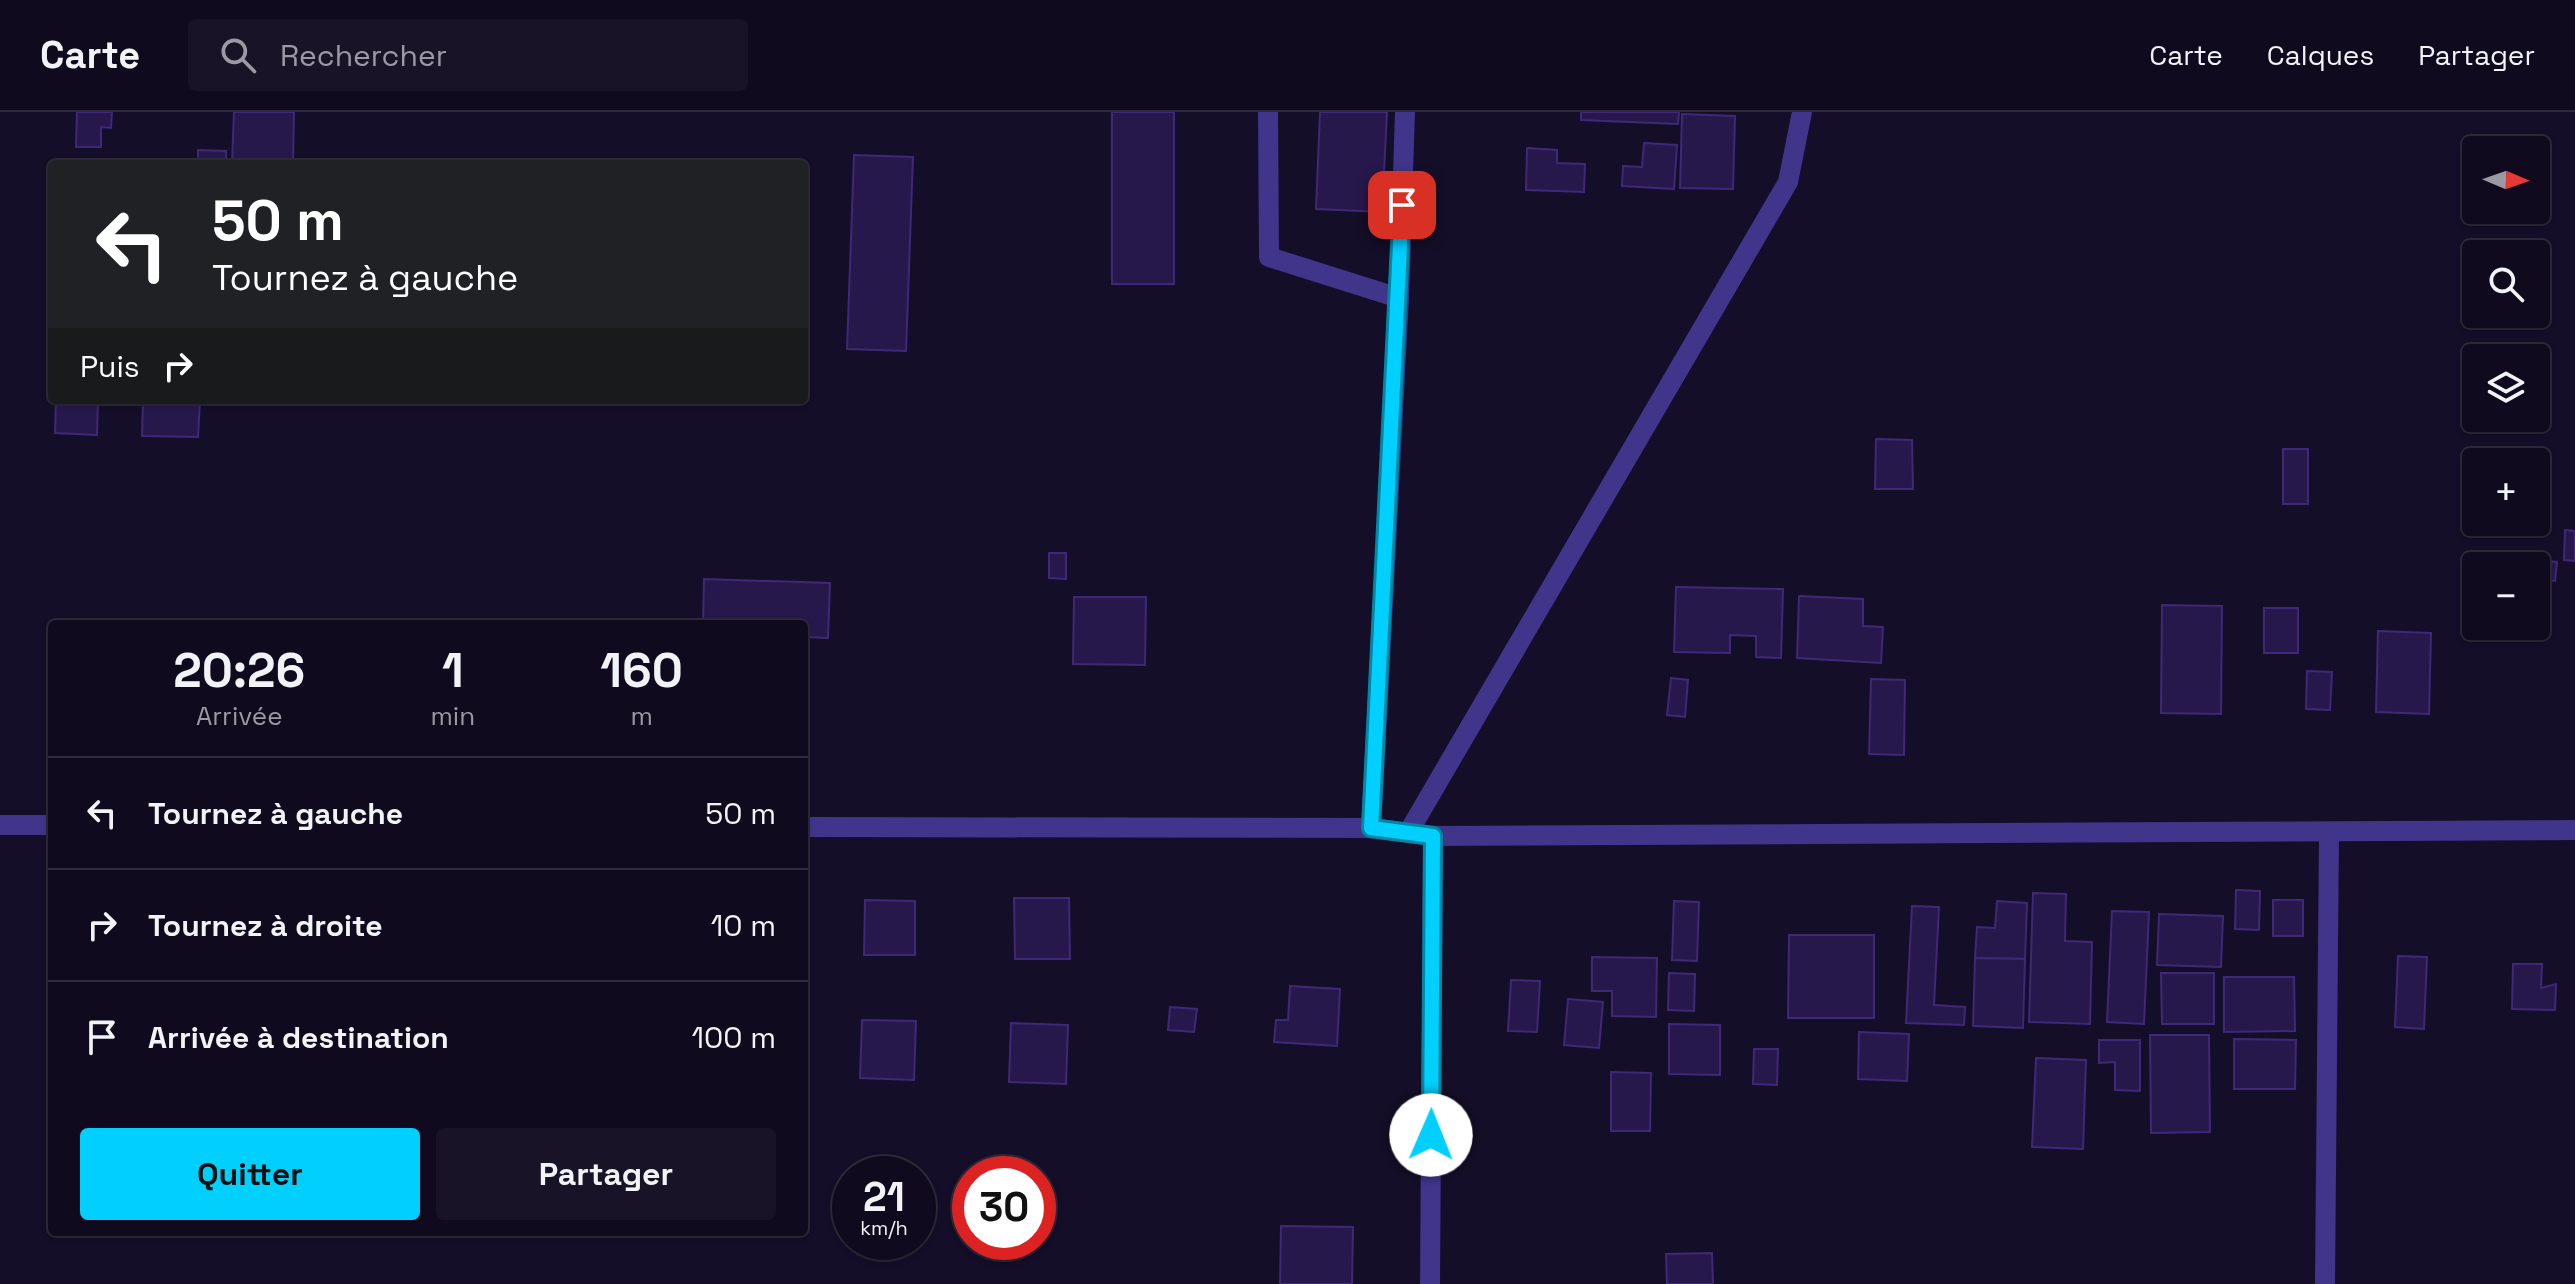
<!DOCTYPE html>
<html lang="fr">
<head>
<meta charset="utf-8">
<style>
	body { margin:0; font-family:"Space Grotesk",sans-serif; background:#181327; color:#f1f3f6; height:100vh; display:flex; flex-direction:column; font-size:30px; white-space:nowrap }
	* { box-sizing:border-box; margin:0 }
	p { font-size:26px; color:#9b9aa4 }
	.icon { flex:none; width:44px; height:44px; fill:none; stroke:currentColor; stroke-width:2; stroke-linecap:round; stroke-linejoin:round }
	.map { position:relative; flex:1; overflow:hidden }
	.panel { position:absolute; left:48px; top:508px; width:760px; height:616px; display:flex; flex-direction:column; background:#0f0a1e; border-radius:8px; box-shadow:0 2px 6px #0004,0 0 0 2px #2f2b3c }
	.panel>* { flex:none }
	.top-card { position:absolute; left:48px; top:48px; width:760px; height:244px; border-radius:8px; box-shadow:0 2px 6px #0004,0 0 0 2px #2f2b3c; background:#202124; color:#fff; overflow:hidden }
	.needle { width:52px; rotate:92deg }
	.fabs { position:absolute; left:2462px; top:24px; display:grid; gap:16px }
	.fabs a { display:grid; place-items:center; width:88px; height:88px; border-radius:8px; background:#0f0a1e; box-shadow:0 2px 6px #0004,0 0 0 2px #2f2b3c; font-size:40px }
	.speed { position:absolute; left:832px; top:1044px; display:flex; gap:16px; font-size:40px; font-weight:700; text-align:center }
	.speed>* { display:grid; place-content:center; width:104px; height:104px; border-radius:50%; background:#0f0a1e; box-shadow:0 2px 6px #0004,0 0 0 2px #2f2b3c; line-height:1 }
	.speed small { font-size:20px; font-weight:400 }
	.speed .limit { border:12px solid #d22; background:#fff; color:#111 }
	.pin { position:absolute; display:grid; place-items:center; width:68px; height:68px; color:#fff; margin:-34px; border-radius:16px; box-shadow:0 4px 12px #0006 }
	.me { position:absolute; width:88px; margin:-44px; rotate:1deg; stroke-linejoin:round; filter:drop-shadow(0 0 6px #0008) }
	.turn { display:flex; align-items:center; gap:28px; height:168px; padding:0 32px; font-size:36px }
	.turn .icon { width:104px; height:104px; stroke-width:2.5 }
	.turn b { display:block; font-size:56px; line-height:68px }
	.then { display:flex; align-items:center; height:76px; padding:0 32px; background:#0003; gap:16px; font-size:30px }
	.eta { display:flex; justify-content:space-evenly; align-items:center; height:136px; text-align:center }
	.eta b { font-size:48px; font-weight:800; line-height:56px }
	.primary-button { display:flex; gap:16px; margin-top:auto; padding:16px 32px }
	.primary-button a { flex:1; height:92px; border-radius:8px; background:#01d0ff; color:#111; font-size:32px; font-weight:800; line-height:92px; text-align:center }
	.primary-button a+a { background:#181327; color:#f1f3f6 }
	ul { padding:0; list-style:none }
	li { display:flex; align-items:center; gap:24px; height:112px; padding:0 32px; border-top:2px solid #2f2b3c }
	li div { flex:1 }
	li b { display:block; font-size:30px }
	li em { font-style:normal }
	header { display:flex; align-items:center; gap:48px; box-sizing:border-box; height:112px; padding:0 40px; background:#0f0a1e; border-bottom:2px solid #2f2b3c }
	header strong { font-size:38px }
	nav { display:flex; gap:44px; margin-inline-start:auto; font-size:28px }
	.search { width:560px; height:72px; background:#181327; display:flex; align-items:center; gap:20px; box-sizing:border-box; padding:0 28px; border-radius:8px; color:#9b9aa4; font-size:30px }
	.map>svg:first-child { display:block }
	.building { fill:#27184b; stroke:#3f2878; stroke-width:2 }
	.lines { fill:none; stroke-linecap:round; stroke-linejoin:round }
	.minor { stroke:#40358b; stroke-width:20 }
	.route-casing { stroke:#0187a6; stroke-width:20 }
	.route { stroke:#01d0ff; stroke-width:14 }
</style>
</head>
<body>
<header>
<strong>Carte</strong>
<div class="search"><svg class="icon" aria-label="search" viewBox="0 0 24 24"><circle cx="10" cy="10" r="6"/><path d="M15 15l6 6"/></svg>Rechercher</div>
<nav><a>Carte</a><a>Calques</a><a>Partager</a></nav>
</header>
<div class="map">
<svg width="2575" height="1172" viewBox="0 0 2575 1172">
	<rect width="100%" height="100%" fill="#140e28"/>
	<!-- building -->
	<g class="building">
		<path d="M77,0H112L111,16L101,15V35H76Z"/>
		<path d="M234,0H294L293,52H232Z"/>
		<rect x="1112" y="0" width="62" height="172"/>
		<path d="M1320,0H1387L1382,100L1316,97Z"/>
		<path d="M1581,0H1679L1678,12L1581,8Z"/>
		<path d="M1682,2L1735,4L1733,77L1680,76Z"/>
		<path d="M1644,31L1677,33L1674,77L1622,74L1623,54L1642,55Z"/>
		<path d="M1527,36L1557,38V51L1585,52L1584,80L1526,78Z"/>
		<path d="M198,38L226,39V52H198Z"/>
		<path d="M854,43L913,45L906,239L847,237Z"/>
		<path d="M56,288H98L97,323L55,321Z"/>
		<path d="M143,288H200L198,325L142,324Z"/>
		<path d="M1876,327L1912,328L1913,377H1875Z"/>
		<rect x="2283" y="337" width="25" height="55"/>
		<path d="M2565,418L2575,419V449L2564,448Z"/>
		<path d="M1049,441H1066V467L1049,466Z"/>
		<path d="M2521,447L2557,450L2555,469L2536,467V454H2520Z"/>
		<path d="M704,467L830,471L828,526L804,525V512H703Z"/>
		<path d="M1676,475L1783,477L1781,546L1756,545V524L1730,523V541L1674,540Z"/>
		<path d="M1799,484L1863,487V514L1883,515L1881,551L1797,546Z"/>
		<path d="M1074,485H1146L1145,553L1073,552Z"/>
		<path d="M2162,493L2222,494L2221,602L2161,601Z"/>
		<rect x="2264" y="496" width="34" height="45"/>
		<path d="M2378,519L2431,521L2429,602L2376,600Z"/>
		<path d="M2307,559L2332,560L2330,598L2306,597Z"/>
		<path d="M1671,566L1688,568L1685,605L1667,603Z"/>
		<path d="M1871,567L1905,568L1904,643L1869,642Z"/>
		<path d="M2236,778L2260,779L2259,818L2235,817Z"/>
		<path d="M2033,781L2066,782L2065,829L2092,830L2090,912L2029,910Z"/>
		<path d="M1014,786H1069L1070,847H1015Z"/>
		<path d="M865,788L915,789V843H864Z"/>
		<rect x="2273" y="788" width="30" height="36"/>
		<path d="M1674,789L1699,790L1697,849L1672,848Z"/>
		<path d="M1997,789L2027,791L2025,847L1975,846L1977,815L1995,816Z"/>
		<path d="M1912,794L1939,795L1934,893L1965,895L1964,913L1906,911Z"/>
		<path d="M2112,799L2149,800L2144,912L2107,910Z"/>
		<path d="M2159,802L2223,804L2221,855L2157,853Z"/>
		<path d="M1789,823H1874V906H1788Z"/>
		<path d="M2398,844L2427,845L2424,917L2395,915Z"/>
		<path d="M1592,845L1657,846L1656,905L1612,904V879H1592Z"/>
		<path d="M1975,846L2025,847L2023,916L1973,914Z"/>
		<path d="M2513,852H2542L2541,876L2556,872L2555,898L2512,897Z"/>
		<path d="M1669,861L1695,862L1694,899L1668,898Z"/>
		<path d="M2161,861H2214V912H2162Z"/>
		<path d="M2224,865H2294L2295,919L2224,920Z"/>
		<path d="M1511,868L1540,869L1537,920L1508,919Z"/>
		<path d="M1290,874L1340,877L1337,934L1274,930L1276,908H1288Z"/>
		<path d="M1568,887L1603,890L1599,936L1564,933Z"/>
		<path d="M1170,895L1197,897L1194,920L1168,918Z"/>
		<path d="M862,908L916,909L914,968L860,966Z"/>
		<path d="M1011,911L1068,913L1066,972L1009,970Z"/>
		<path d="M1669,912L1720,913V963L1669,962Z"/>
		<path d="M1859,920L1909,922L1907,969L1858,967Z"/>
		<path d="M2150,923H2209L2210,1020L2151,1021Z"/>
		<path d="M2234,927L2296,928L2295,977H2234Z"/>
		<path d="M2099,928H2140V979L2115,978V950L2099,951Z"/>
		<path d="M1754,937H1778L1777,973L1753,972Z"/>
		<path d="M2036,946L2086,948L2083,1037L2032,1035Z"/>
		<path d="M1611,960L1651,961L1650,1019H1611Z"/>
		<path d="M1281,1114L1353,1115L1352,1172H1280Z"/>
		<path d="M1712,1141L1713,1172H1667L1666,1142Z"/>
	</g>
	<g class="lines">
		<!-- minor -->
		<g class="minor">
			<path d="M1268,0L1269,145L1399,186"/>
			<path d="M0,713H52"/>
			<path d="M804,715L1371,716L1433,724L2575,718"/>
			<path d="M1371,716L1399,186L1405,0"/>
			<path d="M1408,721L1788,70L1802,0"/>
			<path d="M1430,1172L1433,724"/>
			<path d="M2325,1172L2329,721"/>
		</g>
	</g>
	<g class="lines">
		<!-- route casing -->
		<g class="route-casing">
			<path id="route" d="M1402,93L1371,716L1433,724L1431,1023"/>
		</g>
		<!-- route -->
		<use href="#route" class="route"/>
	</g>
</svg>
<div class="fabs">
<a><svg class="needle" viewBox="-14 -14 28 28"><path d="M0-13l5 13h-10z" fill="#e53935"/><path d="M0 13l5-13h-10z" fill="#9b9aa4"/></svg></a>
<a><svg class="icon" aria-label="search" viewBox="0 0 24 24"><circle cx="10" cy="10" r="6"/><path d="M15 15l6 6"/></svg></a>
<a><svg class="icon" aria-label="layers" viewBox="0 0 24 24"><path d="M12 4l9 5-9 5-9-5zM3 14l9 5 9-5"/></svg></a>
<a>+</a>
<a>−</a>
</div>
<div class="speed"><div>21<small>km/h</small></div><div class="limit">30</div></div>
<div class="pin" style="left:1402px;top:93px;background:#d93025"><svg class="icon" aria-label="arrive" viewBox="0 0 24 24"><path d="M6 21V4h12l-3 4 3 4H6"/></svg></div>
<svg class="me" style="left:1431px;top:1023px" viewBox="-20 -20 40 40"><circle r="19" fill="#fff"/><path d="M0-13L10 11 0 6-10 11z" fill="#01d0ff"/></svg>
<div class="top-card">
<div class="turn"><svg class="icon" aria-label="left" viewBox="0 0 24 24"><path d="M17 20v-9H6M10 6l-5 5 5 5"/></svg><div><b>50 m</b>Tournez à gauche</div></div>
<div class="then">Puis<svg class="icon" aria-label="right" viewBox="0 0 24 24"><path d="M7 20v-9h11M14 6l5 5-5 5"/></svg></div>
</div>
<section class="panel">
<div class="eta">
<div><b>20:26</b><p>Arrivée</p></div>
<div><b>1</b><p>min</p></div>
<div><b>160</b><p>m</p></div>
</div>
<ul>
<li><svg class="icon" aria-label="left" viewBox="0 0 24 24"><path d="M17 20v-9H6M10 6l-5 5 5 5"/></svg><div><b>Tournez à gauche</b></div><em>50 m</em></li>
<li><svg class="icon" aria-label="right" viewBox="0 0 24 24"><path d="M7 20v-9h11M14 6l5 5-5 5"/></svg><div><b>Tournez à droite</b></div><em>10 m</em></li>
<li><svg class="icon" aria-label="arrive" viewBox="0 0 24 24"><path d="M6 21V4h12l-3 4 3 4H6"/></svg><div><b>Arrivée à destination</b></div><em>100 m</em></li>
</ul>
<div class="primary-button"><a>Quitter</a><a>Partager</a></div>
</section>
</div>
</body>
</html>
